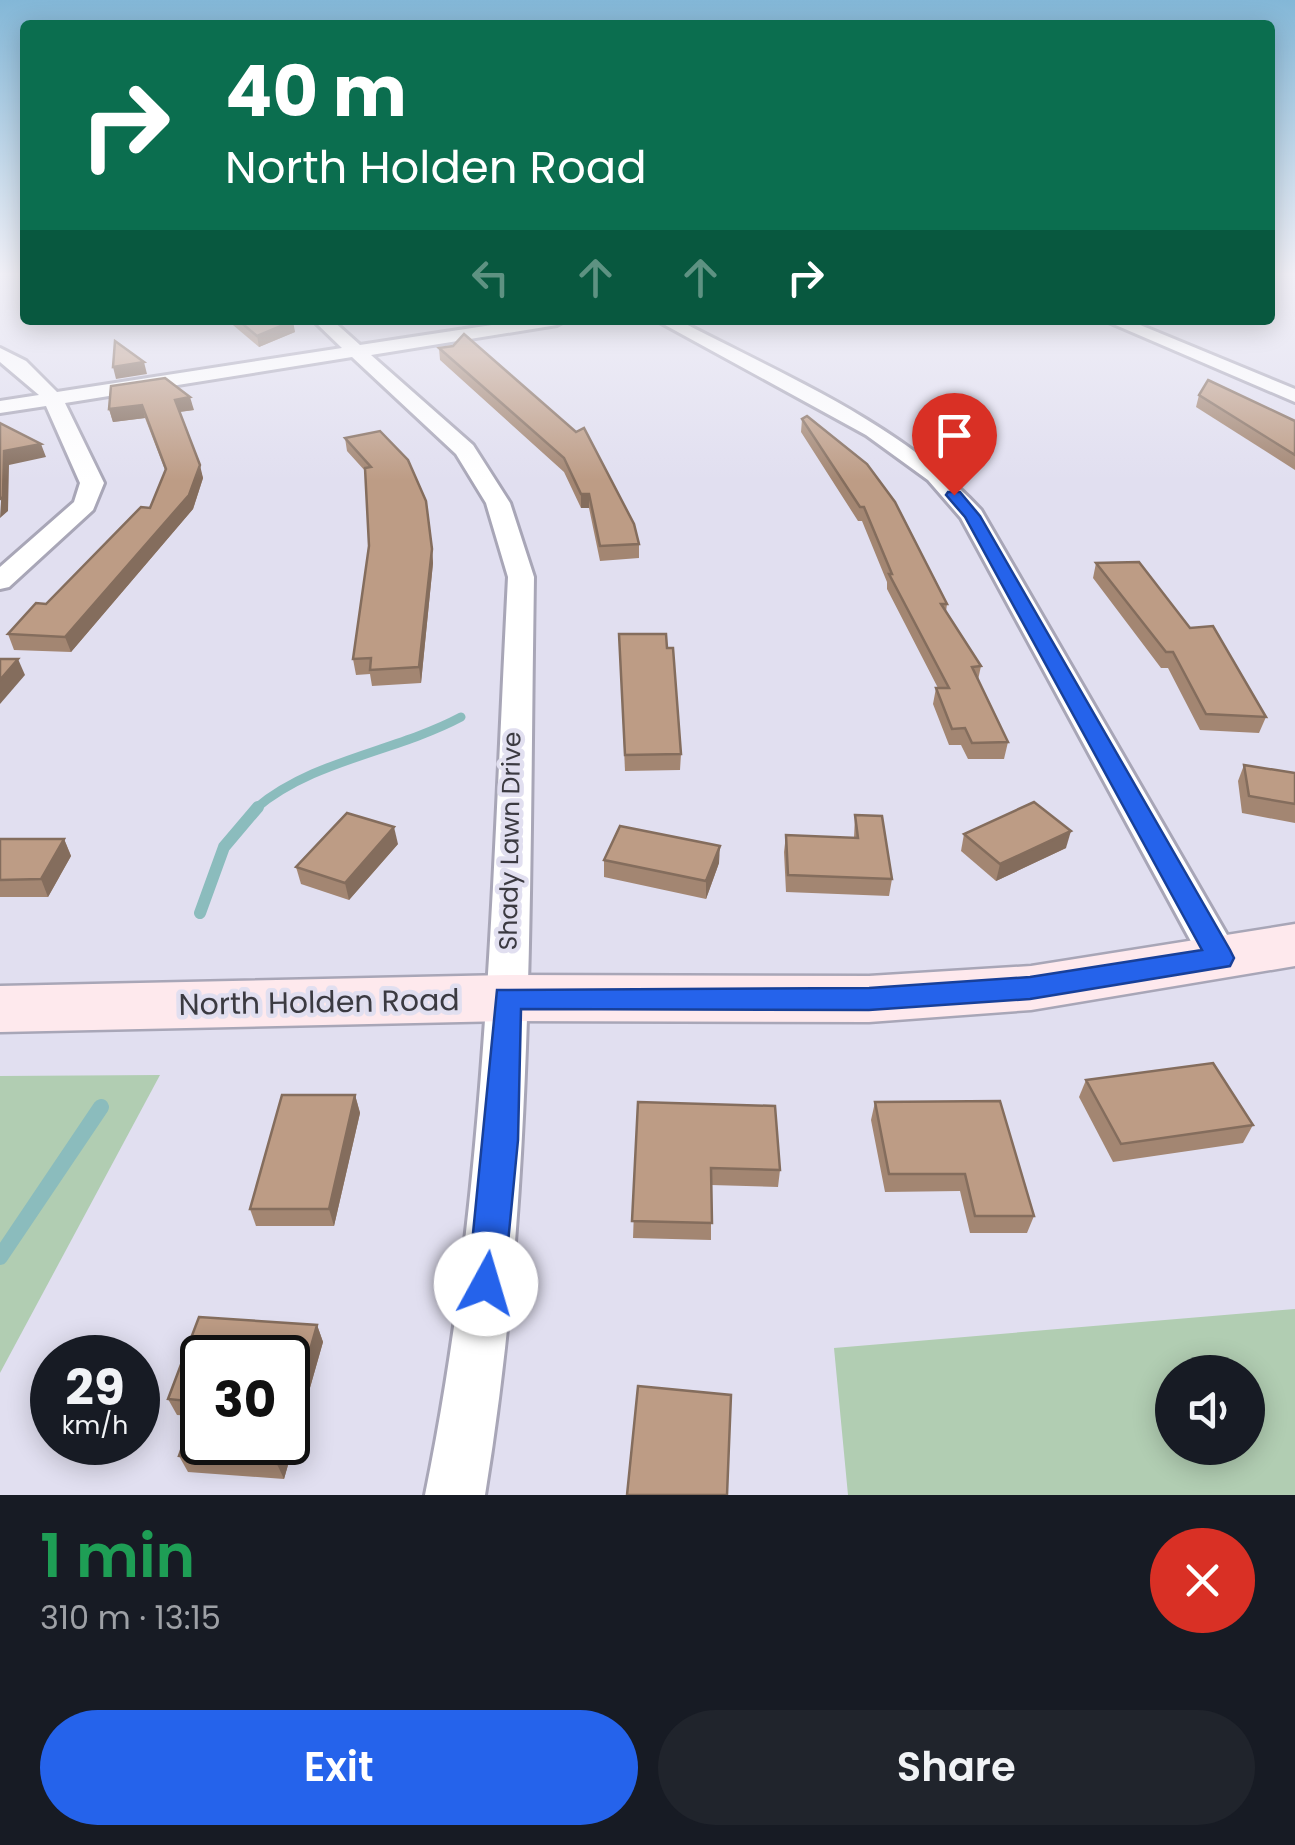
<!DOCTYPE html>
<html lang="en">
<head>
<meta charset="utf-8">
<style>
	body { margin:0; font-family:Poppins,sans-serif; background:#20242c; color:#f1f3f6; height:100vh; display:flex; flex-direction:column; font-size:38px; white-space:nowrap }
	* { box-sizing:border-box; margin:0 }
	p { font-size:32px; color:#9ea1a6 }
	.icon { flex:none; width:55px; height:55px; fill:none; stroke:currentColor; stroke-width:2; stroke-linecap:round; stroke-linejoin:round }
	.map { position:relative; height:1495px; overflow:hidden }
	.drawer { display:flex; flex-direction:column; background:#171b24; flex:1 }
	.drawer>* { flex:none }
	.hud { position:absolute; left:20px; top:20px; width:1255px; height:305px; border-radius:10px; box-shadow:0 5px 25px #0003; background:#0b6e4f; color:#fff; overflow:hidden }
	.tools { position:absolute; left:1155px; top:1355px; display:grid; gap:20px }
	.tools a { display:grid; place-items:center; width:110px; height:110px; border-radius:50%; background:#171b24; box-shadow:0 5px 25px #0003; font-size:50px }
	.speed { position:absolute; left:30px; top:1335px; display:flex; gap:20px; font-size:50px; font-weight:700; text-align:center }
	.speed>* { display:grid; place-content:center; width:130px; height:130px; border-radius:50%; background:#171b24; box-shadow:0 5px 25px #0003; line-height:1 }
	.speed small { font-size:25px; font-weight:400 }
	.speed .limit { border:5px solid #111; border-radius:15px; background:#fff; color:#111 }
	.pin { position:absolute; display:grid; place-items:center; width:85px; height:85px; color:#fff; margin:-102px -42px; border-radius:50% 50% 50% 0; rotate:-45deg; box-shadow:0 0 10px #0007 }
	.pin .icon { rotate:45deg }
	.me { position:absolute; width:110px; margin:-55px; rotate:6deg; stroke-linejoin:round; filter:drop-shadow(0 0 8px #0008) }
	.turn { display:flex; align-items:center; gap:35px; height:210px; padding:0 40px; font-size:45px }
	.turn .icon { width:130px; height:130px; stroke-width:2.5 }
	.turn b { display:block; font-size:70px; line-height:85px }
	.lanes { display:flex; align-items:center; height:95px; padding:0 40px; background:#0003; justify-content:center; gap:50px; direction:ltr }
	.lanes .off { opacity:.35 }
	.round { display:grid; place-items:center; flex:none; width:105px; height:105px; border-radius:52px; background:#20242c }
	.overview { display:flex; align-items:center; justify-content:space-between; height:170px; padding:0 40px }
	h1 { font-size:60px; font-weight:600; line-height:75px; color:#1e9e55 }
	.primary-button { display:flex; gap:20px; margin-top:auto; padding:20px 40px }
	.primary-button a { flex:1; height:115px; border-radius:60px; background:#2563eb; color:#fff; font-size:40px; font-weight:600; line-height:115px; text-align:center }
	.primary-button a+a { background:#20242c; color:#f1f3f6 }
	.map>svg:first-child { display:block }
	.green { fill:#b1cdb2; fill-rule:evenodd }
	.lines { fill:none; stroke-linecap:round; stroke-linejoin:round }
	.stream-far2 { stroke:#8bbcbd; stroke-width:9 }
	.stream-far1 { stroke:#8bbcbd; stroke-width:12 }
	.stream { stroke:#8bbcbd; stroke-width:16 }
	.street-casing { stroke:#a8a6b7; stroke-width:6 }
	.secondary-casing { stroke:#a8a6b7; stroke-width:5 }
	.street { fill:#fff; fill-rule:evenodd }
	.secondary { fill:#fee9ed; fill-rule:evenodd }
	.wall { fill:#a38672 }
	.shaded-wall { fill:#846d5d }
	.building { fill:#bd9c85; stroke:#846d5d; stroke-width:2.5 }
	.route { fill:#2563eb; stroke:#184099; stroke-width:2.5 }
	.labels { text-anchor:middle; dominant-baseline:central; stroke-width:9; stroke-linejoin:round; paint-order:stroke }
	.street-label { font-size:25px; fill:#3b3a41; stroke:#e1dff0 }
	.near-street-label { font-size:30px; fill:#3b3a41; stroke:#e1dff0 }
</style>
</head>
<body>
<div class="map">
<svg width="1295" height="1495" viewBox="0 0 1295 1495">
	<rect width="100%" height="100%" fill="#e1dff0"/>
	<!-- green -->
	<g class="green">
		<path d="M160,1075L0,1373V1076Z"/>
		<path d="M1295,1309V1495H848L834,1348ZM1172,1372H1248V1448H1172Z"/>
	</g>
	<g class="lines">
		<!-- stream-far2 -->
		<path class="stream-far2" d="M255,809C312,760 395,752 461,717"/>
		<!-- stream-far1 -->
		<path class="stream-far1" d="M200,913L224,847L258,807"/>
		<!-- stream -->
		<path class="stream" d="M0,1257L101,1107"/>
		<!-- street casing -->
		<g class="street-casing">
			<g id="street">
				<path d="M313,320H332L360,345L524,320H566L557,325L371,355L473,445L510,503L534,577C529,884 535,1191 485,1495H425C487,1193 492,884 508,577L486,503L456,454L352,357L65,403L104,483L93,510L9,587L0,589V567L74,502L80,483L46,406L0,413V401L39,395L0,362V348L26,361L57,392L342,348Z"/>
				<path d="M656,320H678C783,375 899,422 981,510L1234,947L1240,958L1234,969L1220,973L1206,969L961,518L928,480L866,435Z"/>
				<path d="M1104,320H1128L1295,389V402Z"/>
			</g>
		</g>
		<!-- secondary casing -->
		<g class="secondary-casing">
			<path id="secondary" d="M1295,924V966L1031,1010L869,1022L507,1021L0,1032V986L507,975L869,976L1031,966Z"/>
		</g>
		<!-- street -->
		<use href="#street" class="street"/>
		<!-- secondary -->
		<use href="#secondary" class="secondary"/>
	</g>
	<!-- wall -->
	<g class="wall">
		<path d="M227,320H291L295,332L259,347Z"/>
		<path d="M464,334L639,544V558L600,561L589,508H581L564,472L440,360L439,348L453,346Z"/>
		<path d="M1199,395L1295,421V470L1196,407Z"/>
		<path d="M109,409L194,410L180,412L203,478L193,509L71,652L14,650L8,634L46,604L150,508L165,470L145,418L113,422Z"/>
		<path d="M802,419L947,604L946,612L981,666L978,680L1008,742L1004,759H968L961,745H949L933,704L936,688H938L887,589V582L862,521H858L801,432Z"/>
		<path d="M345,438L426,501L433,563L421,683L372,686L370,674L356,675L353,659L369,546L366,472L347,451Z"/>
		<path d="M1096,563L1190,628L1266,717L1259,733L1200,730L1168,668H1161L1093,578Z"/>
		<path d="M619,634L681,754L680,770L625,771Z"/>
		<path d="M1244,765L1295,773V823L1242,813L1238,781Z"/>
		<path d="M855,815L892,879L889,896L786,892L784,852L786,835L854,838Z"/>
		<path d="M964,834L1066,848L996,881L961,851Z"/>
		<path d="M0,839H64L71,856L48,897H0Z"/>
		<path d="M398,844L349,900L301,884L296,867Z"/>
		<path d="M604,860L719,863L706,899L604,877Z"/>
		<path d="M1086,1080L1253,1125L1243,1143L1113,1162L1079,1097Z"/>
		<path d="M355,1095L360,1113L334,1226H256L250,1209Z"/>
		<path d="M638,1102L780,1170L778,1187L711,1185V1240L633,1238Z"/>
		<path d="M875,1102L1034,1216L1027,1233H970L960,1191L885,1192L871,1120Z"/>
		<path d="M317,1325L323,1342L284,1479L188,1472L179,1456L193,1416L177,1415L168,1399Z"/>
	</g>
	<!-- shaded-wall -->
	<g class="shaded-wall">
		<path d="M293,321L295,332L259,347L257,336Z"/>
		<path d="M144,362L147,374L116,379L113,367Z"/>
		<path d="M190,397L194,410L178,412L175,400Z"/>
		<path d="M142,405L145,418L113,422L109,409Z"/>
		<path d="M41,444L46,457L9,465L8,511L0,518L4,451Z"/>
		<path d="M200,465L203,478L193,509L71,652L65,637Z"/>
		<rect x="581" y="494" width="8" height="14"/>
		<path d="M432,549L433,563L421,683L419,667Z"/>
		<path d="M18,659L25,675L0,704V680Z"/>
		<path d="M394,827L398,844L349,900L345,883Z"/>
		<path d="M1071,831L1066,848L996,881L1000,864Z"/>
		<path d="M64,839L71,856L48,897L41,879Z"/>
		<path d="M720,846L719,863L706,899V881Z"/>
		<path d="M355,1095L360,1113L334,1226L329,1209Z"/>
		<path d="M317,1325L323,1342L284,1479L277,1464L283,1442H288V1427Z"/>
	</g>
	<!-- building -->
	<g class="building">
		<path d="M238,320H291L293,321L257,336Z"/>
		<path d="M464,334L576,432L584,428L634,524L639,544L600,546L589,494H581L564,458L439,348L453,346Z"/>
		<path d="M115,341L144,362L113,367Z"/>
		<path d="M165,378L190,397L175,400L200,465L189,495L65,637L8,634L36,603L46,604L141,507L150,508L166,469L142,405L109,409L111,386Z"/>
		<path d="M1208,380L1295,421V455L1199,395Z"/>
		<path d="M807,416L867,464L895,502L947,604H941L981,666L972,667L1008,742L972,743L965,728L952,729L936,688H949L889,574H892L864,507H860L802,419Z"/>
		<path d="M0,423L41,444L4,451L3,497L0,499Z"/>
		<path d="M380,431L408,460L426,501L432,549L419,667L370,670L371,658L353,659L369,546L365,468L371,467L345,438Z"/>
		<path d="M1139,562L1190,628L1213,626L1266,717L1206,714L1173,652H1166L1096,563Z"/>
		<path d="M619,634H666L667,648H673L681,754L625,755Z"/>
		<path d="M0,659H18L0,680Z"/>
		<path d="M1244,765L1295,773V804L1249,796Z"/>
		<path d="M1034,802L1071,831L1000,864L964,834Z"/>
		<path d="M347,813L394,827L345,883L296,867Z"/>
		<path d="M855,815L882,816L892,879L788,875L786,835L858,838Z"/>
		<path d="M620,826L720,846L706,881L604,860Z"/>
		<path d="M0,839H64L41,879L0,880Z"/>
		<path d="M1213,1063L1253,1125L1121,1144L1086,1080Z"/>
		<path d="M282,1095H355L329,1209H250Z"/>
		<path d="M1000,1101L1034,1216H975L965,1174H889L875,1102Z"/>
		<path d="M638,1102L775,1106L780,1170L711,1168L712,1223L632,1221Z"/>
		<path d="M199,1317L317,1325L288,1427V1358H202V1442H283L277,1464L179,1456L198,1402L168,1399Z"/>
		<path d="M638,1386L731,1395L727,1495H627Z"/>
	</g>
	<!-- sky -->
	<linearGradient id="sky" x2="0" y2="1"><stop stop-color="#83b7d7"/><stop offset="0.57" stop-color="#f2f1f8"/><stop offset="1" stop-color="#f2f1f8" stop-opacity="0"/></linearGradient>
	<rect width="1295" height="481" fill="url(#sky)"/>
	<!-- route -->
	<path class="route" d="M948,492H960L980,516L1230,950L1234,958L1230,966L1030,999L869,1010L521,1009L518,1140L504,1284L499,1297L486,1302L473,1297L468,1284L497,990L869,988L1030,977L1202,950L965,517L946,495Z"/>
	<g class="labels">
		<!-- street labels -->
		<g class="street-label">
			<text transform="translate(510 841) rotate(-89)">Shady Lawn Drive</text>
		</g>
		<!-- near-street labels -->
		<g class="near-street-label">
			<text transform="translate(319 1002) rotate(-1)">North Holden Road</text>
		</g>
	</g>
</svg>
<div class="tools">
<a><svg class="icon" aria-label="sound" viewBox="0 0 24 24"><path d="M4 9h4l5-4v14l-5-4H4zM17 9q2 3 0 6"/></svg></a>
</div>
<div class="speed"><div>29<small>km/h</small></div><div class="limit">30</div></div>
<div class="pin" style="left:954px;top:495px;background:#d93025"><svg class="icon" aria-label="arrive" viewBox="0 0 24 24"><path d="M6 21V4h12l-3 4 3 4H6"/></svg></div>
<svg class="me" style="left:486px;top:1284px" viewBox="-20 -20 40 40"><circle r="19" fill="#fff"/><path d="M0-13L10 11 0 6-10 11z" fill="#2563eb"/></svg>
<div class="hud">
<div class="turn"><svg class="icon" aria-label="right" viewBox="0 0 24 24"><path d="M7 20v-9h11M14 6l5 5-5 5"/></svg><div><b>40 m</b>North Holden Road</div></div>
<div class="lanes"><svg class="icon off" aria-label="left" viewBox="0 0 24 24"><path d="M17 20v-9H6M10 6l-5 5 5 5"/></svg><svg class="icon off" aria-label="ahead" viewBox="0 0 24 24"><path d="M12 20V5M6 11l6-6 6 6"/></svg><svg class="icon off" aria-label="ahead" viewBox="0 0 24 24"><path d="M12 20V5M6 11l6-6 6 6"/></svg><svg class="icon" aria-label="right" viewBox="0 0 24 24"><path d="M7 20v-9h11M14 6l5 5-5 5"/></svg></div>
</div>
</div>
<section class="drawer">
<div class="overview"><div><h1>1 min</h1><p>310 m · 13:15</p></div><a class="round" style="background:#d93025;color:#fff"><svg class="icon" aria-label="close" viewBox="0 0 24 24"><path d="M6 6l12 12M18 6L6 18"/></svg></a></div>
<div class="primary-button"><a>Exit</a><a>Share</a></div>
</section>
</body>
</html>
